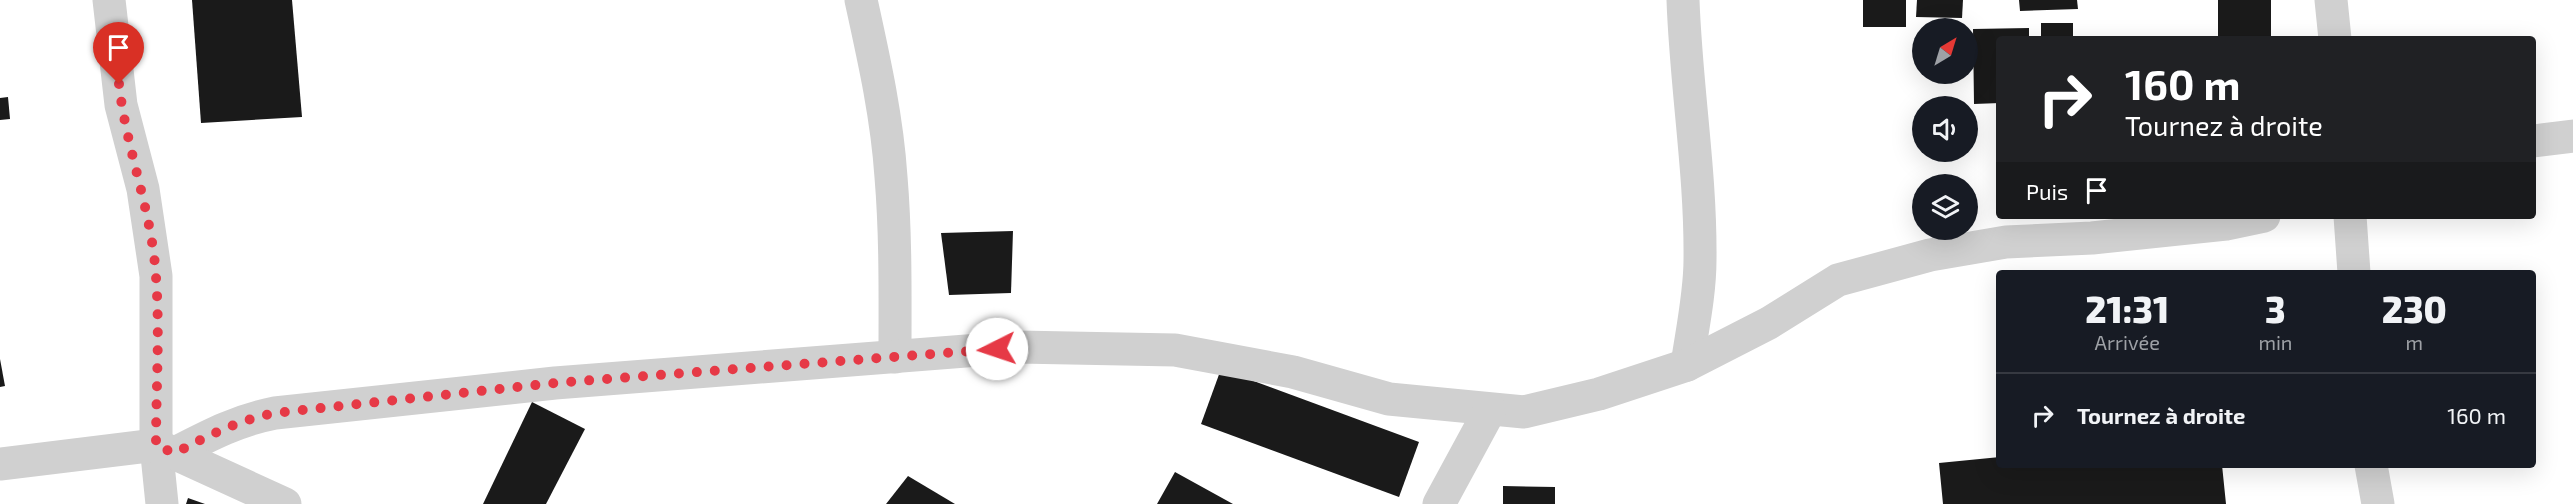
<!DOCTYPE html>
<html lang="fr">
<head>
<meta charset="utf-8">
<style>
	body { margin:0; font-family:"Exo 2",sans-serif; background:#20242c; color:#f1f3f6; height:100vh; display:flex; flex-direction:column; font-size:22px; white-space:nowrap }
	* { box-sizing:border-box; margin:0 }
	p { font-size:20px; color:#9ea1a6 }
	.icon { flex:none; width:33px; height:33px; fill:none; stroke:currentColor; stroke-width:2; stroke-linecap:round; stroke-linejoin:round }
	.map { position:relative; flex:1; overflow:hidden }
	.panel { position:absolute; left:1996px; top:270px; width:540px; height:198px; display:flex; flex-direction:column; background:#171b24; border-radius:6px; box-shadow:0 6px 24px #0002 }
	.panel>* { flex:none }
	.top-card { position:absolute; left:1996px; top:36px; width:540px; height:183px; border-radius:6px; box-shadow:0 6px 24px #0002; background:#202124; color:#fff; overflow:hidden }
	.needle { width:39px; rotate:38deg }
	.buttons { position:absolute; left:1912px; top:18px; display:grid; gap:12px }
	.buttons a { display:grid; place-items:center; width:66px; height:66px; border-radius:50%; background:#171b24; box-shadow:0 6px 24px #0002; font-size:30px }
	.pin { position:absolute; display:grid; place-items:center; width:51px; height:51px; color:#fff; margin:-62px -26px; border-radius:50% 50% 50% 0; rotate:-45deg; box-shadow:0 0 6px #0007 }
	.pin .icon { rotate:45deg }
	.me { position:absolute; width:66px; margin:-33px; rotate:266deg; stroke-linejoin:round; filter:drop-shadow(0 0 4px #0008) }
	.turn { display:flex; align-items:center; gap:21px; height:126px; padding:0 30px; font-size:27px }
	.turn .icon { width:78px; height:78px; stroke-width:2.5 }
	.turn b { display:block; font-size:42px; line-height:51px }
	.then { display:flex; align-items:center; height:57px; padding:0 30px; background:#0003; gap:12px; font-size:22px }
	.eta { display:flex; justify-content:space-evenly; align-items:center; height:102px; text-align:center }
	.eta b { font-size:36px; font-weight:800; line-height:42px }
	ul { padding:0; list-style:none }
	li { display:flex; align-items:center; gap:18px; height:84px; padding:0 30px; border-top:2px solid #363941 }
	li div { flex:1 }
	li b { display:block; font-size:22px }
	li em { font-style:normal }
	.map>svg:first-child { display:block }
	.building { fill:#1a1a1a }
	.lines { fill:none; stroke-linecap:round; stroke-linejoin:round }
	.minor { stroke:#d0d0d0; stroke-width:33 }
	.route { stroke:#e63946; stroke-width:10; stroke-dasharray:0 18 }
</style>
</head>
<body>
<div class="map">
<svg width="2573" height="504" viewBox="0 0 2573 504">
	<rect width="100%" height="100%" fill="#fff"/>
	<!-- building -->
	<g class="building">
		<path d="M192,0H292L302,117L201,123Z"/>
		<rect x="1863" y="0" width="43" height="27"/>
		<path d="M1917,0H1963L1962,18L1916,17Z"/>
		<path d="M2019,0H2077L2078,9L2020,11Z"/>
		<rect x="2218" y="0" width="53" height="39"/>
		<rect x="2041" y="23" width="32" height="16"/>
		<path d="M2029,28V39H2000V103L1974,104L1973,29Z"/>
		<path d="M8,97L10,119L0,120V98Z"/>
		<path d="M1013,231L1011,293L949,295L941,233Z"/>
		<path d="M0,359L5,386L0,387Z"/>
		<path d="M1221,369L1419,442L1399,497L1201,424Z"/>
		<path d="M532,402L585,429L546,504H483Z"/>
		<path d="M2000,457V465H2222L2226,504H1943L1939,463Z"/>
		<path d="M1175,472L1233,504H1157Z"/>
		<path d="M908,476L955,504H886Z"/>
		<path d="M1503,486L1555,487V504H1503Z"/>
		<path d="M188,498L205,504H186Z"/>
	</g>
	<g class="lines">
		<!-- minor -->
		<g class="minor">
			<path d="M109,0L121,105L143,189L156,276V445L162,504"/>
			<path d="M861,0C874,59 887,117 891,177C896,237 895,297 895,357"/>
			<path d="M1683,0C1686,87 1701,173 1700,260C1700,294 1692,331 1687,365"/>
			<path d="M2331,0L2335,39"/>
			<path d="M2534,141L2573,136"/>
			<path d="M2350,216L2354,273"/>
			<path d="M175,453C208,436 238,420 275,413L555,383L1018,347L1175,350L1293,372L1389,399L1524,412L1599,394L1687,365L1769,323L1838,280L1930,255L2006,242L2092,238L2226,224L2264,216"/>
			<path d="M0,464L156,445L285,504"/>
			<path d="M2371,465L2378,504"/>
			<path d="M1439,504L1490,410"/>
		</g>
	</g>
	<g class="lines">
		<!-- route -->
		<path class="route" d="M119,84C126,149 152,211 156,277C160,332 156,390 156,446L175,453C208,436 238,420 275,413L555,383L997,349"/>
	</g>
</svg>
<div class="buttons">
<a><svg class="needle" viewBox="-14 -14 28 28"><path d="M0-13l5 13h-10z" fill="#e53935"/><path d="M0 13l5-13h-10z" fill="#9ea1a6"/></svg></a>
<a><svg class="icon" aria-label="sound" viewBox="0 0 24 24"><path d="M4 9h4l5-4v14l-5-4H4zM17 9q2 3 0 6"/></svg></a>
<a><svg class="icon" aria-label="layers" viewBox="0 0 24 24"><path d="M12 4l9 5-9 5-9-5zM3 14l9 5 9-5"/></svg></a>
</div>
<div class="pin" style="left:119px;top:84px;background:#d93025"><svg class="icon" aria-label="arrive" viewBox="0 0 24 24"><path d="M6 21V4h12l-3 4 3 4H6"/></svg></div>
<svg class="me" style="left:997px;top:349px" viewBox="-20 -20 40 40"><circle r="19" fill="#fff"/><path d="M0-13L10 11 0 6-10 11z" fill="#e63946"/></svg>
<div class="top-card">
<div class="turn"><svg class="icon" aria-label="right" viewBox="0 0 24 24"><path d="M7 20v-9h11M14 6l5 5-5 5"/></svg><div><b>160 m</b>Tournez à droite</div></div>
<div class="then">Puis<svg class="icon" aria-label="arrive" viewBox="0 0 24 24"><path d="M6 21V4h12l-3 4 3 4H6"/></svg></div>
</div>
<section class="panel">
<div class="eta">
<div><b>21:31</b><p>Arrivée</p></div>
<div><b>3</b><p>min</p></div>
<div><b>230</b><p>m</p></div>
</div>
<ul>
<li><svg class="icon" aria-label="right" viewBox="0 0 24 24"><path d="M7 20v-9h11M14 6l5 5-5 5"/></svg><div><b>Tournez à droite</b></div><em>160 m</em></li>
</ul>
</section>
</div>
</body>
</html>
